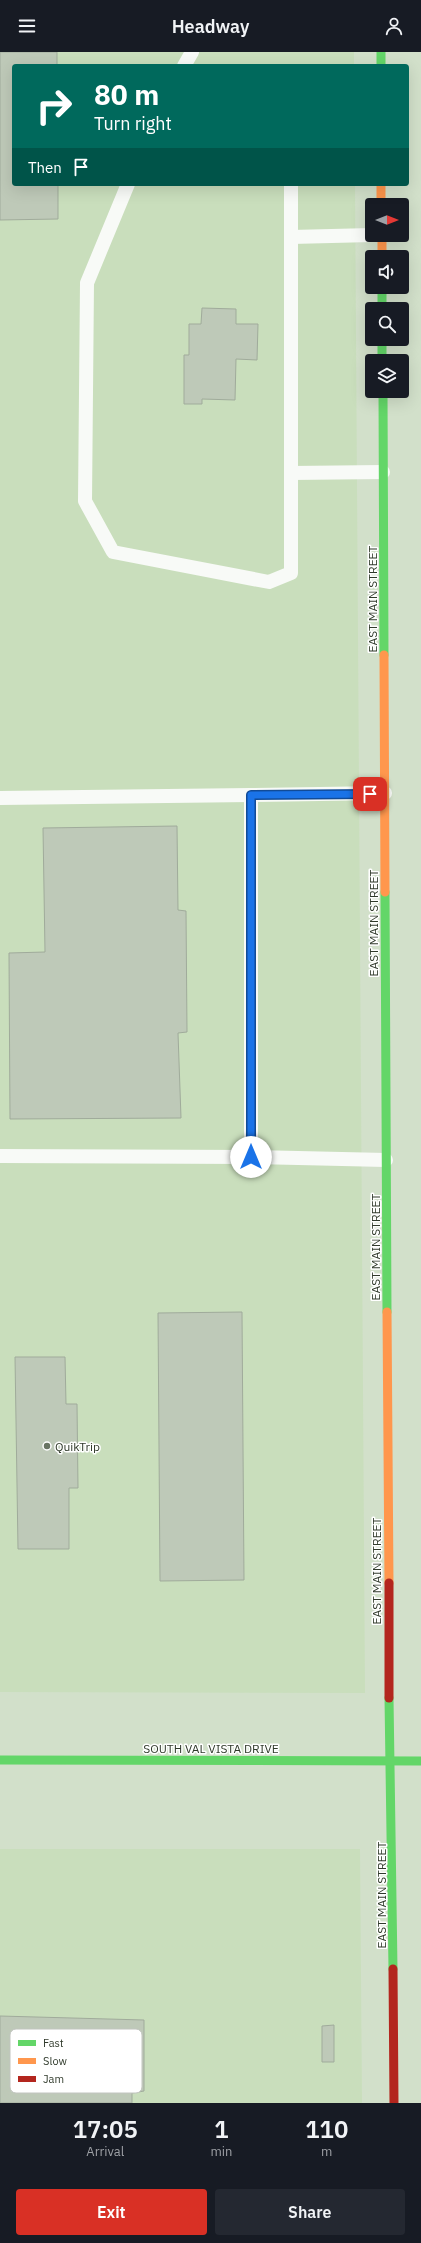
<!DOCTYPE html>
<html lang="en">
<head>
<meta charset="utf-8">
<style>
	body { margin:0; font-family:"IBM Plex Sans",sans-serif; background:#242831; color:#f1f3f6; height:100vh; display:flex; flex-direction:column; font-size:15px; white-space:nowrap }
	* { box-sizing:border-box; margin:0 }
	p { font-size:13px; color:#9ea1a6 }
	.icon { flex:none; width:22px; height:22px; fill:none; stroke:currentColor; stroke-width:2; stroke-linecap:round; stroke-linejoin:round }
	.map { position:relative; height:2051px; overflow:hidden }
	.panel { display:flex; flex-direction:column; background:#171b24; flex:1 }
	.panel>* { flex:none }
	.hud { position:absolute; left:12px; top:12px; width:397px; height:122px; border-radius:4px; box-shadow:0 4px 16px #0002; background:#00695c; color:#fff; overflow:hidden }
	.needle { width:26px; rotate:90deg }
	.controls { position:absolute; left:365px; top:146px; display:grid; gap:8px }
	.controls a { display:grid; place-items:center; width:44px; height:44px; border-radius:4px; background:#171b24; box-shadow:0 4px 16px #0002; font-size:20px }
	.pin { position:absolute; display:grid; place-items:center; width:34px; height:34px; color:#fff; margin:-17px; border-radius:8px; box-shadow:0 2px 6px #0006 }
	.me { position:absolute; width:44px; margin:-22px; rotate:0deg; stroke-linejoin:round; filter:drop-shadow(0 0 3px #0008) }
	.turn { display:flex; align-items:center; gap:14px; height:84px; padding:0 16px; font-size:18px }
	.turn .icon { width:52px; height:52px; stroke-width:2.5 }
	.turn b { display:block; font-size:28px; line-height:34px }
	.then { display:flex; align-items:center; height:38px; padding:0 16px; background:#0003; gap:8px; font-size:15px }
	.eta { display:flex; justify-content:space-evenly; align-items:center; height:68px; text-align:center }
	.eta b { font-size:24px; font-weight:600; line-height:28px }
	.cta { display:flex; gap:8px; margin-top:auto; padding:8px 16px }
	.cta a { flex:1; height:46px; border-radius:4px; background:#d93025; color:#fff; font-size:16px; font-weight:600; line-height:46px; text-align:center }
	.cta a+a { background:#242831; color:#f1f3f6 }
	header { display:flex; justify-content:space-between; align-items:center; height:52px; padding:0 16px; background:#171b24; font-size:18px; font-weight:600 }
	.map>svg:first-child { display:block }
	.built { fill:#c9debc }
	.building { fill:#bec9b8; stroke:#a0ab9b }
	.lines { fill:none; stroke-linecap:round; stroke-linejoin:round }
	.lane { stroke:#f8faf7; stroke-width:14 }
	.fast { stroke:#63d668; stroke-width:9 }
	.slow { stroke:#ff974d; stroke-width:9 }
	.jam { stroke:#b3261e; stroke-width:9 }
	.route-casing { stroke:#114b97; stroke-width:10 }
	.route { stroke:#1a73e8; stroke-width:7 }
	.poi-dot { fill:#697463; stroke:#fff; stroke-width:1.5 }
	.labels { text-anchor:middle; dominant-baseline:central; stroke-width:3; stroke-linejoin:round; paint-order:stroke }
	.street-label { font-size:12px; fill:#303a2b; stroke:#fff }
	.poi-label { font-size:12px; fill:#303a2b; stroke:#fff; text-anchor:start }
	.key { fill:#fff; stroke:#c1c4bf; stroke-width:1 }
	.key-label { font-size:11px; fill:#303a2b }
</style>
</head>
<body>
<header><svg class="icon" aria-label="menu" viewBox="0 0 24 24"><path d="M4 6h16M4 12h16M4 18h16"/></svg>Headway<svg class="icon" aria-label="person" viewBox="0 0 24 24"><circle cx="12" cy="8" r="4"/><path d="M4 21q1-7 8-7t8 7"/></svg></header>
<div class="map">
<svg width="421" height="2051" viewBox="0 0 421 2051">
	<rect width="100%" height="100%" fill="#d2e0ca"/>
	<!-- built -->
	<g class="built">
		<path d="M0,0H354V14H14V132H355L365,1641L0,1640Z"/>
		<path d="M0,1797H360L362,2051H0Z"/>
	</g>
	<!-- building -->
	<g class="building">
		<path d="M0,0H57V14H14V132H58V167L0,168Z"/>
		<path d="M202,256L236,257V272H258L257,308L236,307L235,348L202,347V352H184V303H189V272H201Z"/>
		<path d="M177,774L178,858L186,859L187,980L178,981L181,1066L10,1067L9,901L45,900L43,776Z"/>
		<path d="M242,1260L244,1528L160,1529L158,1261Z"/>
		<path d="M15,1305H65L66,1352H77L78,1436H69V1497H18Z"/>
		<path d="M0,1964L144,1968V2039L132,2041V2051H0Z"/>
		<path d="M334,1973V2010H322V1974Z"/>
	</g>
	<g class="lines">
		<!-- lane -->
		<g class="lane">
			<path d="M184,14L192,0"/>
			<path d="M128,132L87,231L85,449L113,500L269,530L291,521V133"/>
			<path d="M291,185L372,183"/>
			<path d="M291,421L383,420"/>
			<path d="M385,741L251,743V1105L386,1108"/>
			<path d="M0,746L251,743"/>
			<path d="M0,1104L251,1105"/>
		</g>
		<!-- fast -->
		<g class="fast">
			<path d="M381,0V14"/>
			<path d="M382,235V257"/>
			<path d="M382,287V309"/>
			<path d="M383,339L384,603"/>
			<path d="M385,840L387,1260"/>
			<path d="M389,1646L393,1917"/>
			<path d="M0,1708L421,1709"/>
		</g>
		<!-- slow -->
		<g class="slow">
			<path d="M381,132V153"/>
			<path d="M382,183V205"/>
			<path d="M384,603L385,840"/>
			<path d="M387,1260L389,1531"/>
		</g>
		<!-- jam -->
		<g class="jam">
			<path d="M389,1531V1646"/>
			<path d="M393,1917L394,2051"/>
		</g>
	</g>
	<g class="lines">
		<!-- route casing -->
		<g class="route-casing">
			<path id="route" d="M251,1105V743L370,742"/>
		</g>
		<!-- route -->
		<use href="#route" class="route"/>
	</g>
	<!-- markers -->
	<circle class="poi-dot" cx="47" cy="1394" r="4"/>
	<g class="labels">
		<!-- street labels -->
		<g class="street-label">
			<text transform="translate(372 547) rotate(-90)">EAST MAIN STREET</text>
			<text transform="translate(373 871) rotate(-90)">EAST MAIN STREET</text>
			<text transform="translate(375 1195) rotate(-90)">EAST MAIN STREET</text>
			<text transform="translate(376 1519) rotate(-90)">EAST MAIN STREET</text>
			<text x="211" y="1696">SOUTH VAL VISTA DRIVE</text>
			<text transform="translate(381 1843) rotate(-90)">EAST MAIN STREET</text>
		</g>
		<!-- poi labels -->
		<g class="poi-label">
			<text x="55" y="1394">QuikTrip</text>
		</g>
	</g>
	<!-- legend -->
	<rect x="10" y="1977" width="132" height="64" rx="6" class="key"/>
	<rect x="18" y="1988" width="18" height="6" fill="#63d668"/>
	<rect x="18" y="2006" width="18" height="6" fill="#ff974d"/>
	<rect x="18" y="2024" width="18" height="6" fill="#b3261e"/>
	<g class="key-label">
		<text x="43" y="1995">Fast</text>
		<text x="43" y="2013">Slow</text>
		<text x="43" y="2031">Jam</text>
	</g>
</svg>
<div class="controls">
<a><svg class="needle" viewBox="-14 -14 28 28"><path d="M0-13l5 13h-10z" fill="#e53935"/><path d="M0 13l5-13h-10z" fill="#9ea1a6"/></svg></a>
<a><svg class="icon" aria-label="sound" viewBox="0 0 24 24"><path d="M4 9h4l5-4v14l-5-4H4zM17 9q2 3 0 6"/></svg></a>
<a><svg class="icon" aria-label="search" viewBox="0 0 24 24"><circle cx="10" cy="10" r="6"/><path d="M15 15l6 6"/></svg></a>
<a><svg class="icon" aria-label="layers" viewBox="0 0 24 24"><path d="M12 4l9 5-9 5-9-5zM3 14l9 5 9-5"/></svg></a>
</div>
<div class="pin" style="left:370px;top:742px;background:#d93025"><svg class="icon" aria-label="arrive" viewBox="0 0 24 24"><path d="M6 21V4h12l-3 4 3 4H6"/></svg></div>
<svg class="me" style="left:251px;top:1105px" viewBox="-20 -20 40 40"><circle r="19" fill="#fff"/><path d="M0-13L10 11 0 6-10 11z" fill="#1a73e8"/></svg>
<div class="hud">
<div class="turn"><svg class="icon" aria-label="right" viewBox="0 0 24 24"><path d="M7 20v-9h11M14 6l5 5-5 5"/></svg><div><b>80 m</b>Turn right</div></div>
<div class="then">Then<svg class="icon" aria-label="arrive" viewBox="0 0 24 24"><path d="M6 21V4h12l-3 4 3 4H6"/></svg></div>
</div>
</div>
<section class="panel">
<div class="eta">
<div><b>17:05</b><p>Arrival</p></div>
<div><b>1</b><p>min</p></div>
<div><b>110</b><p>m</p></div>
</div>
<div class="cta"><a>Exit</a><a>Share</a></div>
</section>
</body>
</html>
